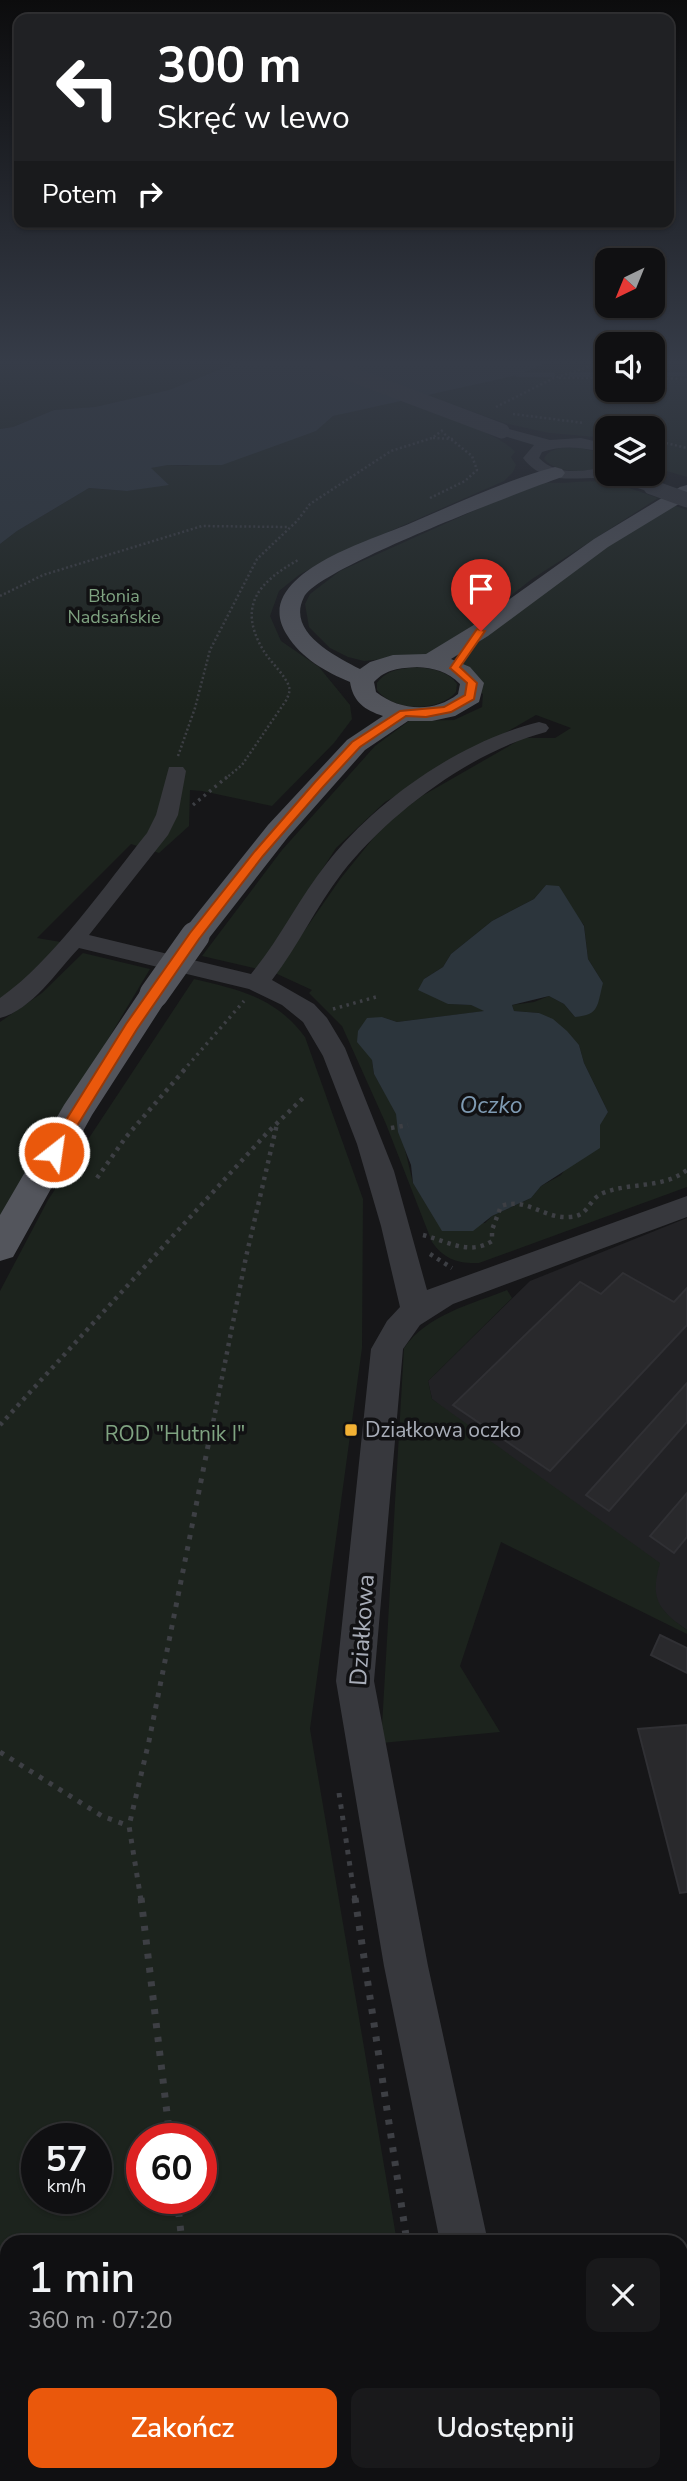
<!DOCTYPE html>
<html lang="pl">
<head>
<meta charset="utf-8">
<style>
	body { margin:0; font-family:"Nunito Sans",sans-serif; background:#19191b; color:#f1f3f6; height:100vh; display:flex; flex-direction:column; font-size:26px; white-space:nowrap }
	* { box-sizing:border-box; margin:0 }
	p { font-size:23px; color:#9c9d9f }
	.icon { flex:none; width:38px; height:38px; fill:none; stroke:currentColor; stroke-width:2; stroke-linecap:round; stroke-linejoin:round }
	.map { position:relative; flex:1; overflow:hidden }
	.side { position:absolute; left:0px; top:2235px; width:688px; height:247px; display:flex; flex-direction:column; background:#101012; border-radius:21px 21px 0 0; box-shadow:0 2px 5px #0004,0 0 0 2px #303032 }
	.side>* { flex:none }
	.hud { position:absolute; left:14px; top:14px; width:660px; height:214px; border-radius:14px; box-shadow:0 2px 5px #0004,0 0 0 2px #303032; background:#202124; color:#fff; overflow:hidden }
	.needle { width:46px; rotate:223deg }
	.tools { position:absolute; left:595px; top:248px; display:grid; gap:14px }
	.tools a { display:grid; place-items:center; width:70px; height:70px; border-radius:14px; background:#101012; box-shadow:0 2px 5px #0004,0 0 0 2px #303032; font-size:35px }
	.speed { position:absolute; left:21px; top:2123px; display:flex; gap:14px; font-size:35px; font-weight:700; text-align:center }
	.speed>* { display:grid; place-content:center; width:91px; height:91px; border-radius:50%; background:#101012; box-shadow:0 2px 5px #0004,0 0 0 2px #303032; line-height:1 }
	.speed small { font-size:18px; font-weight:400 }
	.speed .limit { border:10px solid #d22; background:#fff; color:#111 }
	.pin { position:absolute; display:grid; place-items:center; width:60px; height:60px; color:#fff; margin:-72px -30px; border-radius:50% 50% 50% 0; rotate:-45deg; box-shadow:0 0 7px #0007 }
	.pin .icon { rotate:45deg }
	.me { position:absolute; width:77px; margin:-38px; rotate:30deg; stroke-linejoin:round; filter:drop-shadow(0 0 5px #0008) }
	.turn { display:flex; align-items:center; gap:24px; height:147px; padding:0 28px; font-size:32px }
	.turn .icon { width:91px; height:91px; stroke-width:2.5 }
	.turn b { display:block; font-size:49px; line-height:60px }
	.then { display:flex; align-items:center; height:66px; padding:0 28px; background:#0003; gap:14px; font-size:26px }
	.round { display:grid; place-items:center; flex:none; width:74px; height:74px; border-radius:14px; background:#19191b }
	.overview { display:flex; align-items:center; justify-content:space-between; height:119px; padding:0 28px }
	h1 { font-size:42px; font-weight:600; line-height:52px }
	.button { display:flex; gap:14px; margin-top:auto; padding:14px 28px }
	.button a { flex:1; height:80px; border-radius:14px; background:#ea580c; color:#fff; font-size:28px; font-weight:600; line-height:80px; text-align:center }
	.button a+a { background:#19191b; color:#f1f3f6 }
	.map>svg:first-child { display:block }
	.built { fill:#222225 }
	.green { fill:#1c231d; fill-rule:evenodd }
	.water { fill:#2c353c }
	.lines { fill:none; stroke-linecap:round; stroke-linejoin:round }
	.stream { stroke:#2c353c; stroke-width:4.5 }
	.building { fill:#29292c; stroke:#303034; stroke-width:2 }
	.path-far4 { stroke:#3d3f44; stroke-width:2.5; stroke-dasharray:2 2.5; stroke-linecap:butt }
	.path-far3 { stroke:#3d3f44; stroke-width:3.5; stroke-dasharray:2.5 4.5; stroke-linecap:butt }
	.path-far2 { stroke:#3d3f44; stroke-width:4.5; stroke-dasharray:3.5 5; stroke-linecap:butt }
	.path-far1 { stroke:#3d3f44; stroke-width:5; stroke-dasharray:4.5 7; stroke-linecap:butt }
	.path { stroke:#3d3f44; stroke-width:7; stroke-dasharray:5 9; stroke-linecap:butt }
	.minor { fill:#37383d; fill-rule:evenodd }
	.major { fill:#53555c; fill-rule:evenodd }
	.minor-bridge { stroke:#37383d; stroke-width:15 }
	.major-bridge { stroke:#53555c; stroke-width:29 }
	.route { fill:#ea580c; stroke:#983908; stroke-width:2 }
	.poi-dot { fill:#f2b134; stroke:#111113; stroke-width:2.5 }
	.labels { text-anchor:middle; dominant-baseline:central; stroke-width:7; stroke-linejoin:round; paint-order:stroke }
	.far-park-label { font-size:18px; fill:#7fa381; stroke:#111113 }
	.poi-label { font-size:21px; fill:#a8adb8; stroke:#111113; text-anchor:start }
	.park-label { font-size:21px; fill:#7fa381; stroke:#111113 }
	.water-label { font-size:23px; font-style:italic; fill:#7f9bb3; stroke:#111113 }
	.near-street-label { font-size:24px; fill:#a8adb8; stroke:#111113 }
</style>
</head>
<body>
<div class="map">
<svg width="687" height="2481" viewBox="0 0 687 2481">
	<rect width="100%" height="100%" fill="#161618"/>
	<!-- built -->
	<path class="built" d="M687,1218V1630L671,1619L656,1602L654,1582L432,1399L428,1381L530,1281Z"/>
	<!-- green -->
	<g class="green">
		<path d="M0,362H238L169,390L95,407L54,410L13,427L0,429Z"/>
		<path d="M549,362H607V390H653V362H687V477L653,467V429H607V438L549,433L504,423L424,394L518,375Z"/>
		<path d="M399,399C425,410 500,432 515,452L511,457L516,465L513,472L504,481L329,558L299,575L279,591L270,616L281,641L319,667L350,705L352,719L334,743L272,806L202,791L190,790L189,826L159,853L131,844L37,938L61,942L26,979L0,1000V544L17,531L89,488L127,491L168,484L150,468L168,465L187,466L316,431L333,416Z"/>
		<path d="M580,448L602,453L607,458V462C593,475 556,474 544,459C549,446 568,447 580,448Z"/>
		<path d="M540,481C555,486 588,479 605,482C623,485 641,492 658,498L532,579L436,654L364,661L348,657L330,648L309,627L305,604L310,594L340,571Z"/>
		<path d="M667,503L687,510V1187L479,1263C458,1264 444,1259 432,1242L386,1124L342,1026L309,993L312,990L275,973L341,878L375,836L399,813L422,796L523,738H555L571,728L536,715L385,802L336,848L258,969L202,956L282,850L375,746L409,721L454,720L482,707L483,694C462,686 453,666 468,648ZM546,885L584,925L588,959L603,983L575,1017L564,1004L549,996L534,1002L512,1005L514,1011L539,1013L579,1045L584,1063L608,1112L561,1175L541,1186L531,1198L492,1216L485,1223L434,1216L413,1183L396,1112L374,1074L372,1060L382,1017L397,1022L486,1011L471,1005L448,1004L424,979L443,967L451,954L492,921L534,899Z"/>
		<path d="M417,667C433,669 448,671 457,684L456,692C439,712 394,712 377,690V683C387,669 402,669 417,667Z"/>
		<path d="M83,953L150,969L0,1220V1022L42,993Z"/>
		<path d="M194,979C240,990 275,997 305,1037L363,1199L362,1348L310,1729L397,2242H7V2474H440L441,2481H0V1291L48,1200ZM37,2138H96V2198H37ZM142,2138H201V2198H142Z"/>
		<path d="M507,1290L512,1298L428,1381L432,1399L660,1563C650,1598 657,1609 687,1630V1634L501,1542L460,1666L500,1732L381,1743L404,1348C428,1314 470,1305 507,1290Z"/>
	</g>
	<!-- water -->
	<g class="water">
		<path d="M238,362H549L518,375L333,416L316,431L222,465H168L151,468L169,485L127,491L89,488L17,531L0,544V429L13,427L54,410L95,407L169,390Z"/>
		<path d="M546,885L559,886L584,926L588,959L603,983C597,1005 600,1015 575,1017L564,1004L549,996L512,1005L514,1011L539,1013L553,1019L567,1031L579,1045L584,1063L608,1112L600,1125V1148L541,1186L531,1198L492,1216L473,1231H442L413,1183L411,1165L398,1132L396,1114L374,1074L372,1060L357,1042L358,1031L367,1018L382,1017L397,1022L484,1011L471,1005L448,1004L418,990L424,979L443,967L451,954L492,921L534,899Z"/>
	</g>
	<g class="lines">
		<!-- stream -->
		<g class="stream">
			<path d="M653,374H687"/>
			<path d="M518,375H553"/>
			<path d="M571,375L607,374"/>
		</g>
	</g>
	<!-- building -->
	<g class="building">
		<path d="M623,1273L674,1302L687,1288V1325L550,1471L453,1405L580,1282L601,1294Z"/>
		<path d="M687,1383V1422L609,1511L586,1495Z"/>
		<path d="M687,1493V1537L674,1553L650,1536Z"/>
		<path d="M660,1635L687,1648V1673L651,1655Z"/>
		<path d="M687,1725V1892L680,1893L638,1729Z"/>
	</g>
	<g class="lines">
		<!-- path-far4 -->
		<g class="path-far4">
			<path d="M559,378H607"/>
			<path d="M653,378L687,379"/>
			<path d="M496,407L554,378L604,362"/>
			<path d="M513,414L584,423"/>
			<path d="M433,438L453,439"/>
			<path d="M653,440L687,448"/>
			<path d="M430,498L465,481L477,470L472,456L442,432"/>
			<path d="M0,596L43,575L202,526L288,527"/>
			<path d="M178,756L195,708L210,650L257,559L297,521L310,504L391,451L432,438L444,429"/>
			<path d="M225,779L242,765L287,699L290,690L288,684C281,670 269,661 262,648C237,604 261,581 298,560"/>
		</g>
		<!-- path-far3 -->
		<g class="path-far3">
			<path d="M193,805L227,777"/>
			<path d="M333,1009L376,997"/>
			<path d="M183,1071L244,1001"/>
		</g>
		<!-- path-far2 -->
		<g class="path-far2">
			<path d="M391,1128L408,1125"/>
			<path d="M97,1178L126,1137L185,1069"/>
			<path d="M423,1235C447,1241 469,1256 492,1241V1230L501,1206C527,1197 544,1219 569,1217C589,1217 588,1199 603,1193C630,1182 663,1189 687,1170"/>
			<path d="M430,1254L452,1268"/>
			<path d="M0,1425L267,1133L303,1098"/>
			<path d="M210,1438L246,1257L277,1124"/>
		</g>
		<!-- path-far1 -->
		<g class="path-far1">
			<path d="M0,1752L102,1816L129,1826"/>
			<path d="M339,1793L355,1900"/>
			<path d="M141,1900L129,1826L149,1741L210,1436"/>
		</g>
		<!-- path -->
		<g class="path">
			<path d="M141,1898L170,2138"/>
			<path d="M355,1898L407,2242"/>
			<path d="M177,2198L182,2242"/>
			<path d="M208,2474L209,2481"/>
			<path d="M454,2474L456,2481"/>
			<path d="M387,2481L411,2474"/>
		</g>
		<!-- minor -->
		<g class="minor">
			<path d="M502,427L550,440L581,438L607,444V453C585,448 565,444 542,452L539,458C556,476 585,472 607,466V474H623L657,484L659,487L651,492C635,488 615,478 598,478C570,478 543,484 523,458L534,445L497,434L495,431L497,428Z"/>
			<path d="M539,722L546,724L549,728L546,732C472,751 389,813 342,873C316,907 298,946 272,980L314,1004L327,1018L345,1048L394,1171L427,1290L687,1196V1217L453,1304L420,1325L403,1349L374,1681L428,1966L488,2242H440L384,1966L336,1681L371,1349L387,1321L400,1307L381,1226L357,1144L323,1056L303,1022L282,1005L249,989L79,948C57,971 32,1010 0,1018V998C53,961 106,884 147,833L156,815L169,767H183L186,771L178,815L168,835L89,935L251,974C280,939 299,898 327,863C376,800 461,741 539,722Z"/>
			<path d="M488,2474H541L542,2481H490Z"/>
		</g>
		<!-- major -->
		<g class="major">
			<path d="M555,467L562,469L565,473L562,477C522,491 319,568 304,597C286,632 335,656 360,669L370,662L393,655L426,654L472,626L594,539L680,487L687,485V499L608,547L488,636L451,659L470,667L484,683L479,702L455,716L432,721H408L365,750L288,837L206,942L195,945L184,942L180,936L184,930L268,825L347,740L383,716C365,710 353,702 350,682C326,672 301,658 287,635C248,575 372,540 411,523C458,503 506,480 555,467ZM417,667C434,668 447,671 460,684L458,694C434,713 400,711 376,692L374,682C386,669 400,668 417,667Z"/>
			<path d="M154,984L165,987L170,994L92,1115L13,1257L0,1261V1215L64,1105L143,987Z"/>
		</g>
		<!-- minor-bridge -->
		<g class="minor-bridge">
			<path d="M319,362L502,431"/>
			<path d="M651,487L687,500"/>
		</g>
		<!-- major-bridge -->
		<path class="major-bridge" d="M154,994L195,936"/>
	</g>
	<!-- sky -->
	<linearGradient id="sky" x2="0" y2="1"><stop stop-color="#0c0c0d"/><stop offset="0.51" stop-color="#363c48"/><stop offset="1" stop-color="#363c48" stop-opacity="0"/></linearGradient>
	<rect width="687" height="710" fill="url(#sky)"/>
	<!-- route -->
	<path class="route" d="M477,629L485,631L460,667L477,683L474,699L451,712L426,717L406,716L360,747L323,787L263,856L199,939L137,1029L59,1155H48L46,1152L126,1024L190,933L255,851L315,782L352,742L400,711L444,707L465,695L467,683L450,668Z"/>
	<!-- markers -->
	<rect class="poi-dot" x="344" y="1423" width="14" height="14" rx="3.5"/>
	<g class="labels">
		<!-- far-park labels -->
		<g class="far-park-label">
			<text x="114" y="596">Błonia<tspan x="114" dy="21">Nadsańskie</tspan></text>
		</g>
		<!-- poi labels -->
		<g class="poi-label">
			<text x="365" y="1430">Działkowa oczko</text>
		</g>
		<!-- park labels -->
		<g class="park-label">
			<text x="175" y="1434">ROD "Hutnik I"</text>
		</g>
		<!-- water labels -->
		<g class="water-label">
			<text x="491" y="1105">Oczko</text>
		</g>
		<!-- near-street labels -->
		<g class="near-street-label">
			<text transform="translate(362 1630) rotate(-86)">Działkowa</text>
		</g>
	</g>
</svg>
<div class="tools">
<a><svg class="needle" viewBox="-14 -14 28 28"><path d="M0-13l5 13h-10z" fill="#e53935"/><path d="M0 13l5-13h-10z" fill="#9c9d9f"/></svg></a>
<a><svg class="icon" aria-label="sound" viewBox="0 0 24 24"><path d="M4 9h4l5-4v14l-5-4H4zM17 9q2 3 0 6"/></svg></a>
<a><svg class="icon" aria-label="layers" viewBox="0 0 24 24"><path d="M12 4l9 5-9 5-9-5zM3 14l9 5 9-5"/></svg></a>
</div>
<div class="speed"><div>57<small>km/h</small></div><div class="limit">60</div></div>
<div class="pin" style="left:481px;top:631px;background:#d93025"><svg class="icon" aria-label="arrive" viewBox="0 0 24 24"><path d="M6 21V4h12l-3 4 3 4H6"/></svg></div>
<svg class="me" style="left:54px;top:1152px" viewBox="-20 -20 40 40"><circle r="17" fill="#ea580c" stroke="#fff" stroke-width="3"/><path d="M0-11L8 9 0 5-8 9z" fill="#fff"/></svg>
<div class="hud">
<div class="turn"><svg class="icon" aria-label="left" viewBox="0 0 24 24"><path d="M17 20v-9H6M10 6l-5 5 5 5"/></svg><div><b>300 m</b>Skręć w lewo</div></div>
<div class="then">Potem<svg class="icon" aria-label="right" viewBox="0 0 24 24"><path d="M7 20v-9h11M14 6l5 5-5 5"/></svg></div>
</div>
<section class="side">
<div class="overview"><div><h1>1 min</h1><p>360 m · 07:20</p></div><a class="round"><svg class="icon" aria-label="close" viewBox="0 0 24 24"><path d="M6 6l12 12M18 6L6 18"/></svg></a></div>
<div class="button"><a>Zakończ</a><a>Udostępnij</a></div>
</section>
</div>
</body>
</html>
